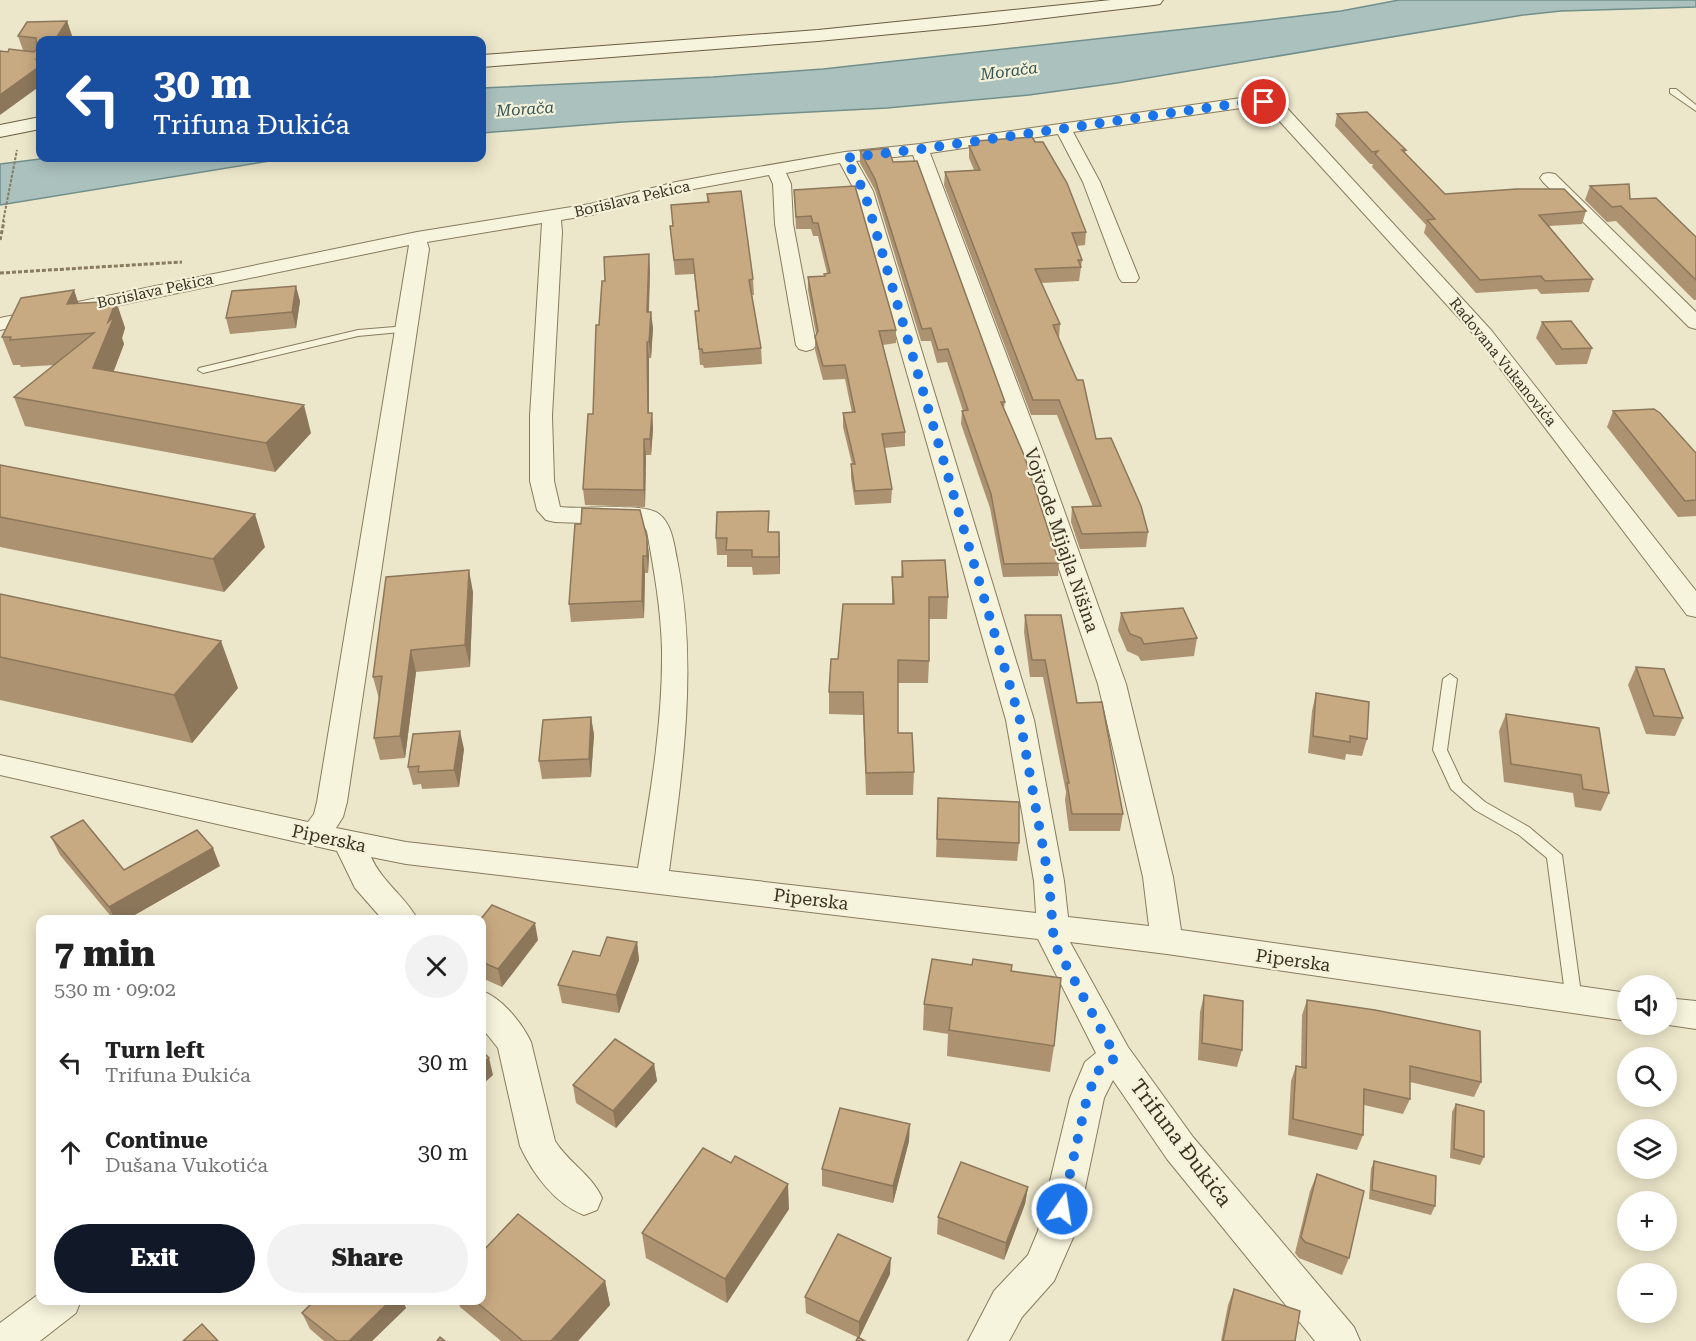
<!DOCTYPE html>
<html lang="en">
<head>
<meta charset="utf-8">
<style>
	body { margin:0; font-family:"Roboto Serif",serif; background:#f2f2f2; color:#222; height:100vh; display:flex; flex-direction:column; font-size:22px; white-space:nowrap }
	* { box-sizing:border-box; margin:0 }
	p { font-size:20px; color:#767676 }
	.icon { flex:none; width:33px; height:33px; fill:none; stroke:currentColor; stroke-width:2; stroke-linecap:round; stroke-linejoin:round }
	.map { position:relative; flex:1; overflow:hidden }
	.panel { position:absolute; left:36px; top:915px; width:450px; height:390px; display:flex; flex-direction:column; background:#fff; border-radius:12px; box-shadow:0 3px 15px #0003 }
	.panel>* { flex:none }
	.hud { position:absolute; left:36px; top:36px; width:450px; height:126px; border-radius:12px; box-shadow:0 3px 15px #0003; background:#1a4fa0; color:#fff; overflow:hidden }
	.buttons { position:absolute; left:1617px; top:975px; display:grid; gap:12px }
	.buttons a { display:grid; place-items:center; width:60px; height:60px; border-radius:50%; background:#fff; box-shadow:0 3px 15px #0003; font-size:30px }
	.pin { position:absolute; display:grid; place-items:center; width:51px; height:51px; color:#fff; margin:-26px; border:3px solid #fff; border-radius:50%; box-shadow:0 2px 6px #0007 }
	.me { position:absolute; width:66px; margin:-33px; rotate:13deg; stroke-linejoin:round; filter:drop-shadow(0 0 4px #0008) }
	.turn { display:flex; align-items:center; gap:21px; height:126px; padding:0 18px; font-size:27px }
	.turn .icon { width:78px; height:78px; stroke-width:2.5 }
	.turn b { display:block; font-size:42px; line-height:51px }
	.round { display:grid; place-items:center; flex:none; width:63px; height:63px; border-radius:32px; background:#f2f2f2 }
	.summary { display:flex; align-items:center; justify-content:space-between; height:102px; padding:0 18px }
	h1 { font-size:36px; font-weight:800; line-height:45px }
	.cta { display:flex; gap:12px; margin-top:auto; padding:12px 18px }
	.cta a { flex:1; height:69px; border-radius:36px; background:#111827; color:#fff; font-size:24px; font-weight:800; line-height:69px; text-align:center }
	.cta a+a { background:#f2f2f2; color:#222 }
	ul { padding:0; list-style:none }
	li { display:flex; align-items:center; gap:18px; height:90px; padding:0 18px }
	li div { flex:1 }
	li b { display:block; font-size:22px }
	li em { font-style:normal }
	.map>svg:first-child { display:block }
	.water { fill:#aac1be; stroke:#718f8c; stroke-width:1.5 }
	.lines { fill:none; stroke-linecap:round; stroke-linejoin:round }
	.service-casing { stroke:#887b5f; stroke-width:2 }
	.minor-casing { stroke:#887b5f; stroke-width:2 }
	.secondary-casing { stroke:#6a5c42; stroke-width:2 }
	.path-far1 { stroke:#887b5f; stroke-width:2; stroke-dasharray:3 1.5; stroke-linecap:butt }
	.path { stroke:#887b5f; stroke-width:3; stroke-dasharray:4 2; stroke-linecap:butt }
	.service { fill:#f7f4dd; fill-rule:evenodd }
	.minor { fill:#f7f4dd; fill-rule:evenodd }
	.secondary { fill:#f7f4dd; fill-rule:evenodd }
	.wall { fill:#ac9270 }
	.shaded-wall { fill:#8c775b }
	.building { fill:#c8aa82; stroke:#8c775b; stroke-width:1.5 }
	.route { stroke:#1a73e8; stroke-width:10; stroke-dasharray:0 18 }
	.labels { text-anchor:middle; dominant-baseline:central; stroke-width:4.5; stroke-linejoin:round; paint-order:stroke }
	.far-street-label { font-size:15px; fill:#393122; stroke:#f4f1d9 }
	.far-water-label { font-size:16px; font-style:italic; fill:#325458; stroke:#f4f1d9 }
	.street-label { font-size:18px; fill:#393122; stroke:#f4f1d9 }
	.near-street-label { font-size:21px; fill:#393122; stroke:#f4f1d9 }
</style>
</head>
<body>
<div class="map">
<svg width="1696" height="1341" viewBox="0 0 1696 1341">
	<rect width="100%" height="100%" fill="#ece7ca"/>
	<!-- water -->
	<g class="water">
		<path d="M1399,0H1696V7L1561,11L1523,15L1117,83L1029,95L887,108L622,122L482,133V88L713,77L823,69L1249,22L1341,11Z"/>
		<path d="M48,158H288L0,205V164Z"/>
	</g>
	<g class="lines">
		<!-- service casing -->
		<g class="service-casing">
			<g id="service">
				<path d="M1670,89H1676L1696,105V111L1670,93Z"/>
				<path d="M407,326L411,327V331L358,336L203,373L198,370L199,368L358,330Z"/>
				<path d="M1450,674L1457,679L1447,750L1462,782L1485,802L1529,827L1562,855L1582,1001L1580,1006L1574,1008L1568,1006L1566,1001L1547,858L1519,835L1475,810L1451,789L1433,750L1443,679Z"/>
			</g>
		</g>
		<!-- minor casing -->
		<g class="minor-casing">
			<g id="minor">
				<path d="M1248,97L1275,100L1286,107L1491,330L1696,591V617L1687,615L1477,338L1274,115L1265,108L1248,107L1073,132L1100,182L1139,278L1136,282H1122L1119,278L1083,182L1058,134L930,153L1045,457L1126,684L1173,877L1181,930L1628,993V1021L1167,954L1070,942L1128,1047L1193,1137L1354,1327L1360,1341H1315L1167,1159L1113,1080L1104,1098L1076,1231L1054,1281L1022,1317L1009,1341H968L994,1291L1028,1255L1038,1231L1070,1098L1085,1062L1096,1053L1038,939L406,864L371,857C382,882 405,896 418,920H383L355,888L337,851L0,775V755L308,822L314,814L317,802L409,245L0,330V318L417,232L590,204L676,182L718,174L845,152L920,144ZM913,155L1021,457L1098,684L1143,877L1149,926L1068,917L1064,881L1034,720L873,191L856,161ZM840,163L855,191L1006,720L1034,881L1036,913L669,871C683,767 698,664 677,559C674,544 672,524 659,514C644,502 582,510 560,507L554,481L552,416L562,232L561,220L591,215L677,192L769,175L773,184L775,224L796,345L799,349L806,351L813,349L816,345L793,224L791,184L786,173ZM542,223L530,416V481L537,510L546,520L555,522L643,525L647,531C654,570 661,609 662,649C663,723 650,796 638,868L406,842L336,828L343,817L347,802L429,249L427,242Z"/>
				<path d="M1549,173L1555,174L1696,312V329L1689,327L1543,182L1540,178L1543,174Z"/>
				<path d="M482,991C502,998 522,1023 531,1042L555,1141C568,1162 592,1175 602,1198L597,1210L584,1215C555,1204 533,1174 520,1146L498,1048L482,1028Z"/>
				<path d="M1666,998L1696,1001V1029L1662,1024H1666Z"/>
				<path d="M40,1293V1300H81L76,1313L40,1341H0V1323Z"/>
			</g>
		</g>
		<!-- secondary casing -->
		<g class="secondary-casing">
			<g id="secondary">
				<path d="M1111,0H1163L1160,4L1154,5L986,25L818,41L482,67V55L818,30Z"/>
				<path d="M40,117V129L0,137V125Z"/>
			</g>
		</g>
		<!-- path-far1 -->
		<path class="path-far1" d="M3,222L17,150"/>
		<!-- path -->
		<g class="path">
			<path d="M0,240L4,221"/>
			<path d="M0,273L182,262"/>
		</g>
		<!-- service -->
		<use href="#service" class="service"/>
		<!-- minor -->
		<use href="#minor" class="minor"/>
		<!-- secondary -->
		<use href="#secondary" class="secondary"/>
	</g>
	<!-- wall -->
	<g class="wall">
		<path d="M67,21L72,36L40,40V86L8,52L23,50L18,36Z"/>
		<path d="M1337,114L1406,150L1405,153L1445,194L1586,211L1582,224L1549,226L1593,279L1589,292L1541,294L1537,289L1476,293L1424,233L1426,225L1372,167L1373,164H1370L1335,126Z"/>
		<path d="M976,141L1086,232L1085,245L1077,246L1082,260L1079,281L1041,283L1060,324L1059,338L1096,439L1148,532L1146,547L1080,549L1071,522L1072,507H1093L1057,415H1031L944,185L945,172L974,170L969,158V146L976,145Z"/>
		<path d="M860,151L893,162L1005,402L1004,408L1059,563L1058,576L1003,577L990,508L961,424L962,411H963L947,362L937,363L931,341H921L875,190L860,163Z"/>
		<path d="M1590,186L1630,199L1696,237V300H1694L1616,221L1607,222L1585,200Z"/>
		<path d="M794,190L896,330V343L883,345L905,432V446L884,448L892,489L891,503L855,505L851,478V464H852L843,427V413H852L845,379L823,380L815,350V337L816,334L808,290V277L824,276V274L827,273L818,236H813L811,229H796Z"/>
		<path d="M707,194L753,279L754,295H752L761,348L762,364L704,368L703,365H700L695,311H698L694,274L675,275L670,226H673L707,202Z"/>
		<path d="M650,270L649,312L653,328L651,358H649V413H652L653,429L651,455H646L645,507L585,505L583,489L593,414L599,325L605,281Z"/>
		<path d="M74,290L78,303L116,301L125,328L122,338L124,344L113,372L311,433L275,472L25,426L14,397L55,365L21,367L20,365H13L2,337Z"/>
		<path d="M300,301L296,328L230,334L226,318Z"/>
		<path d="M1542,322L1592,348L1587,364L1556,365L1536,338Z"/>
		<path d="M1613,411L1696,453V516L1678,517L1607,427Z"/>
		<path d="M0,465L265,547L224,592L0,547Z"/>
		<path d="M581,524L647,538L649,555L648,573H645L644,618L571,622L569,604Z"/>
		<path d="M769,532L780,549V574L753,575L752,567H727V555H717L716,538Z"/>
		<path d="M902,561L948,597L947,619H929V661L928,683H898V733L914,772L913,795H866L863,715L829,714V692L838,659L892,604V577H901Z"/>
		<path d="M473,592L470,667L416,672L405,758L380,760L374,738L379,699L373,677Z"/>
		<path d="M0,594L238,688L192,743L0,700Z"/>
		<path d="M1121,613L1197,638L1194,656L1141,661L1138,656L1127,651L1118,630Z"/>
		<path d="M1025,615L1077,703L1123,814L1120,831H1069L1065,800L1066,792L1043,677H1030L1024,632Z"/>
		<path d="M1636,667L1683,718L1675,736L1646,734L1628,685Z"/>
		<path d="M1316,693L1367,739L1362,756L1346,754L1345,760L1308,753L1312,711Z"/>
		<path d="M1506,714L1609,793L1601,811L1575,807L1573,793L1504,782L1499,731Z"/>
		<path d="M591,717L594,735L591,777L542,779L539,761Z"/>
		<path d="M464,749L459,787L422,789L421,784L413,785L408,767Z"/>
		<path d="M938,798L1019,843L1017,861L936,857Z"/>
		<path d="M51,837L124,870L220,866L126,920H114L60,855Z"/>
		<path d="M482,920L538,940L502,987L482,978Z"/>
		<path d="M637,942L639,960L619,1013L562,1003L558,985L600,956Z"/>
		<path d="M1011,971L1054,1046L1050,1072L947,1056L948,1034L923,1030L924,1004Z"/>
		<path d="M1204,995L1242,1050L1237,1067L1198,1060L1200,1012Z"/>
		<path d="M1307,1000L1481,1082L1474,1097L1410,1082V1099L1403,1114L1364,1105L1363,1135L1357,1150L1288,1135L1291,1081L1296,1066L1301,1067L1302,1015Z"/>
		<path d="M654,1064L657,1081L616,1128L576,1103L573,1085Z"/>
		<path d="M1456,1104L1484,1157L1480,1165L1450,1158L1452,1112Z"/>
		<path d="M909,1141L893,1203L822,1186V1169Z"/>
		<path d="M1374,1161L1435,1206L1431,1215L1369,1199L1371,1169Z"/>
		<path d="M731,1163L789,1209L727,1303L646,1258L642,1233Z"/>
		<path d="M1317,1174L1349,1258L1342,1275L1299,1258L1295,1253L1310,1191Z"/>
		<path d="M1028,1187L1025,1204L1004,1260L937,1234L938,1217Z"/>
		<path d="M890,1274L859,1338L806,1313L805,1297Z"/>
		<path d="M605,1281L610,1305L578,1341H501L460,1307L458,1300H482Z"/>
		<path d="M1234,1289L1295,1341H1221L1228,1305Z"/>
		<path d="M406,1308L372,1341H324L310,1329L302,1313Z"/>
	</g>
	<!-- shaded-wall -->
	<g class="shaded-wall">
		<path d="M67,21L72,36L69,40H55Z"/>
		<path d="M40,55V86L0,115V95Z"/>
		<path d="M649,254L650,270L648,328L647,312Z"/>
		<path d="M296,286L300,301L296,328L292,312Z"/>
		<path d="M74,290L83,317L67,304Z"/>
		<path d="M116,301L125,328L122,338L124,344L104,397L93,368L108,322Z"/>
		<path d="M651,312L653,328L651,358L649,342Z"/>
		<path d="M647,342L649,358V429L648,413Z"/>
		<path d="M304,405L311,433L275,472L266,443Z"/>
		<path d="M652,413L653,429L651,455L650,439Z"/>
		<path d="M644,439L646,455L645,507L644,490Z"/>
		<path d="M255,514L265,547L224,592L213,559Z"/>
		<path d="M779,532L780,549V574L779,557Z"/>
		<path d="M647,538L649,555L648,573L647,556Z"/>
		<path d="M643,556L645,573L644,618L642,601Z"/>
		<path d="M469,570L473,592L470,667L465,645Z"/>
		<path d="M221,641L238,688L192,743L174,695Z"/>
		<path d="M411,650L416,672L405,758L400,736Z"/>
		<path d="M591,717L594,735L591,777L589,759Z"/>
		<path d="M460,731L464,749L459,787L454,770Z"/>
		<path d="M213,848L220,866L126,920H115L109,907Z"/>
		<path d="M535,923L538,940L502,987L498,969Z"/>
		<path d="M637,942L639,960L619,1013L616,995Z"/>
		<path d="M489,1058L493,1075L482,1085V1063Z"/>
		<path d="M654,1064L657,1081L616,1128L613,1111Z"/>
		<path d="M910,1124L909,1141L893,1203V1186Z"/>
		<path d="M788,1184L789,1209L727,1303L725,1279Z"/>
		<path d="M1028,1187L1025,1204L1004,1260L1006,1243Z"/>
		<path d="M891,1258L890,1274L859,1338V1322Z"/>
		<path d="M605,1281L610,1305L578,1341H551Z"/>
		<path d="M391,1300H403L406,1308L372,1341H349Z"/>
	</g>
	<!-- building -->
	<g class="building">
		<path d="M67,21L55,40H40V55L36,59H40V62L39,63H40V66L0,95V51L8,52L9,49L34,52L37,49L36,38L18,36L27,22Z"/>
		<path d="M1367,112L1406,150H1402L1445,194L1517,189H1564L1586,211L1539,215L1593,279L1545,281L1541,276L1480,280L1427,220L1435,219L1375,154L1378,151L1372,152L1337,114Z"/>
		<path d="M1032,137L1035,142H1043L1067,183L1086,232L1072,233L1082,260H1078L1081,267L1035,269L1060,324L1053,325L1077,380H1083L1096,439L1111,438L1141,506L1148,532L1082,534L1072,507L1101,506L1059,400H1033L945,172L980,170L969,146L978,145L976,141Z"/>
		<path d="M888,148L893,162L917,161L1005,402H1001L1024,455L1059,563L1004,564L991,494L962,411L968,410L948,349L938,350L931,328L922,329L875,179L860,151Z"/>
		<path d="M1629,184L1630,199L1656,198L1696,237V280L1621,206L1612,207L1590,186Z"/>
		<path d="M855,186L896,330L879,331L905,432L882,434L892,489L855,491L851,464H855L843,413L855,412L845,365L823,366L815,337L818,331L808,277L825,276L824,274L830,273L818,223H813L811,216L796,217L794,190Z"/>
		<path d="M741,191L753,279L749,280L761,348L703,353L702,349H699L695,311H699L693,259L674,260L670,226H673L671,205L709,202L707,194Z"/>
		<path d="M649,254L647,312H651L649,342H647L648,413H652L650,439H644V490L583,489L588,414H593L596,325H599L602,281H605L604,257Z"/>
		<path d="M296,286L292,312L226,318L232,291Z"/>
		<path d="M74,290L67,304L116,301L108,322L114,317L93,368L304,405L266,443L14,397L94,333L10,340L11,337H2L21,298Z"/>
		<path d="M1571,321L1592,348L1562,349L1542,322Z"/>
		<path d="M1654,409L1660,413L1696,453V500L1685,501L1613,411Z"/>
		<path d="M0,465L255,514L213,559L0,517Z"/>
		<path d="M582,508L640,510L647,538V556H643L642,601L569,604L575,524H581Z"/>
		<path d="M769,511L768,532H779V557H752V550H726L727,538H716L717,512Z"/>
		<path d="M945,560L948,597H929V661L898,660V733H912L914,772L866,773L863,692H829L831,659H838L843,604H894L892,577H903L902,561Z"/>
		<path d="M469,570L465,645L411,650L400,736L374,738L382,676L373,677L386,577Z"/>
		<path d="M0,594L221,641L174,695L0,657Z"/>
		<path d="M1183,608L1197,638L1144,644L1141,638L1130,634L1121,613Z"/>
		<path d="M1025,615H1061L1077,703L1102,702L1123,814H1072L1067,783H1069L1045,660H1032Z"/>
		<path d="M1636,667L1664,669L1683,718L1654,716Z"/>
		<path d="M1316,693L1369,702L1367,739L1350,736V742L1313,736Z"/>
		<path d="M1506,714L1599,728L1609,793L1583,789L1581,775L1511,764Z"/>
		<path d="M591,717L589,759L539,761L543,720Z"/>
		<path d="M460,731L454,770L418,772L419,766L408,767L413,734Z"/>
		<path d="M938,798L1019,802V843L937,839Z"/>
		<path d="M83,820L124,870L197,830L213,848L109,907L51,837Z"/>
		<path d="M492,905L535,923L498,969L482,962V920H480Z"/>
		<path d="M333,916L338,920H329Z"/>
		<path d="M607,937L637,942L616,995L558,985L573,951L600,956Z"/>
		<path d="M932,959L972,965L973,959L1012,965L1011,971L1061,978L1054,1046L949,1030L952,1008L924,1004Z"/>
		<path d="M1204,995L1243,1001L1242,1050L1202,1043Z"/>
		<path d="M1307,1000L1375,1010L1480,1031L1481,1082L1410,1066V1099L1364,1089L1363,1135L1293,1119L1296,1066L1306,1068Z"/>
		<path d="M615,1039L654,1064L613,1111L573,1085Z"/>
		<path d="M482,1051L489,1058L482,1063Z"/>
		<path d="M1456,1104L1484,1111V1157L1454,1149Z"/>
		<path d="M840,1108L910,1124L893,1186L822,1169Z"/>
		<path d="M703,1148L731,1163L735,1156L788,1184L725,1279L642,1233Z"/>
		<path d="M1374,1161L1436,1176L1435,1206L1372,1190Z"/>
		<path d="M961,1162L1028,1187L1006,1243L938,1217Z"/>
		<path d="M1317,1174L1364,1191L1349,1258L1305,1242L1301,1237Z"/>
		<path d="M518,1214L605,1281L551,1341H523L474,1300H482V1252Z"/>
		<path d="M838,1234L891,1258L859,1322L805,1297Z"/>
		<path d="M1234,1289L1300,1311L1295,1341H1223Z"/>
		<path d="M315,1300H391L349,1341H337L302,1313Z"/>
		<path d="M202,1324L218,1341H183Z"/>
		<path d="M440,1337L445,1341H437Z"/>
		<path d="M858,1337L865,1341H856Z"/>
	</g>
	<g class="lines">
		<!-- route -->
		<path class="route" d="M1062,1209L1087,1098L1097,1072L1116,1057L1054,943L1049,881L1020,720L864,191L845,158L921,149L1248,102H1264"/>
	</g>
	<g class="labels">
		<!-- far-street labels -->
		<g class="far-street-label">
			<text transform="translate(632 199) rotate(-13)">Borislava Pekica</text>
			<text transform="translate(155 291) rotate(-12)">Borislava Pekica</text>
			<text transform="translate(1503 362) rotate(51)">Radovana Vukanovića</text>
		</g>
		<!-- far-water labels -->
		<g class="far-water-label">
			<text transform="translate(1009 71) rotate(-7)">Morača</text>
			<text transform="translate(525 109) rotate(-4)">Morača</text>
		</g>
		<!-- street labels -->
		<g class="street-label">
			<text transform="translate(1062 540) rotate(71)">Vojvode Mijajla Nišina</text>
			<text transform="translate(329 838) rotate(12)">Piperska</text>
			<text transform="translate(811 899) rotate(7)">Piperska</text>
			<text transform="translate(1293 960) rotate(8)">Piperska</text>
		</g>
		<!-- near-street labels -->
		<g class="near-street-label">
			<text transform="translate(1181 1143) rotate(53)">Trifuna Đukića</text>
		</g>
	</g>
</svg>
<div class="buttons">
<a><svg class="icon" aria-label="sound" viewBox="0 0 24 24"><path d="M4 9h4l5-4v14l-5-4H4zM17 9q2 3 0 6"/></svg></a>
<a><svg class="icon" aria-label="search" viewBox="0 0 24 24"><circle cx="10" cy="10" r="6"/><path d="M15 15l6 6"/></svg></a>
<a><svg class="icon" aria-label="layers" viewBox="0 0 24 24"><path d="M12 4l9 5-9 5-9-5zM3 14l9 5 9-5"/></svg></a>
<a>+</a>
<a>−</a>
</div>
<div class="pin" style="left:1264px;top:102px;background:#d93025"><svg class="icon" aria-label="arrive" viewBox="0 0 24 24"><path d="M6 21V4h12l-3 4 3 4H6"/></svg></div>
<svg class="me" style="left:1062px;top:1209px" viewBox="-20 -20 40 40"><circle r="17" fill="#1a73e8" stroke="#fff" stroke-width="3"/><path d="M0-11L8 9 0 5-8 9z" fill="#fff"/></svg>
<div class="hud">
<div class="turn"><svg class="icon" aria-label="left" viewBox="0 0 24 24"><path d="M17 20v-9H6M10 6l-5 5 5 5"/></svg><div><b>30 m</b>Trifuna Đukića</div></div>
</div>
<section class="panel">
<div class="summary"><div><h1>7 min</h1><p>530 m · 09:02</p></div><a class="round"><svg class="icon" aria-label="close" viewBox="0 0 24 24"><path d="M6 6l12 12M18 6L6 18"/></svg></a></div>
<ul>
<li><svg class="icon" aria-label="left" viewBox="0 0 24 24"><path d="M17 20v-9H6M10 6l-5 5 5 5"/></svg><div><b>Turn left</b><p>Trifuna Đukića</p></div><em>30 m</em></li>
<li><svg class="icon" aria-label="ahead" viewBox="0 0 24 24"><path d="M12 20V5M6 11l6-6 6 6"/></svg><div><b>Continue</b><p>Dušana Vukotića</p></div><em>30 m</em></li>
</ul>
<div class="cta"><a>Exit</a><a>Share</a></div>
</section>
</div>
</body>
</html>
